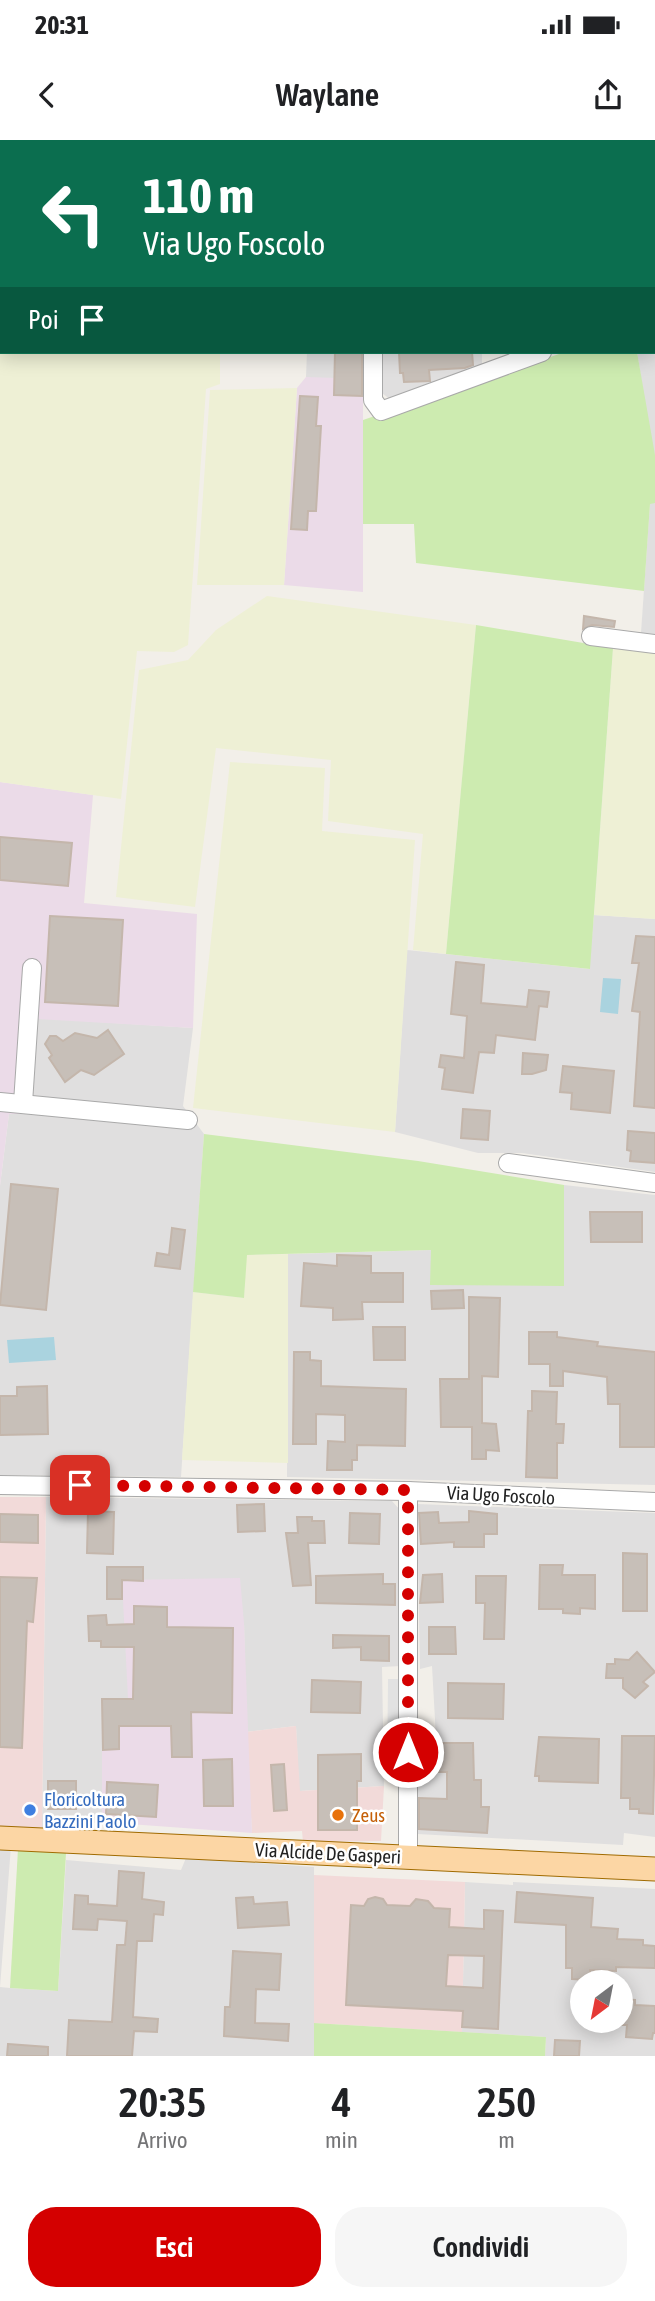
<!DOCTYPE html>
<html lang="it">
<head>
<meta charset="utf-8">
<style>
	body { margin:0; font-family:"Asap Condensed",sans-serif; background:#f6f6f6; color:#202124; height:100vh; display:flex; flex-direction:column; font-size:26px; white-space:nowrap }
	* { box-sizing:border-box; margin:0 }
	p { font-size:23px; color:#757577 }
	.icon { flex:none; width:38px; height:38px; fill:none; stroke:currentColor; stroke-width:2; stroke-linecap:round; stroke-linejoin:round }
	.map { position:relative; height:1916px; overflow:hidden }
	.panel { display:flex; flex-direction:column; background:#fff; flex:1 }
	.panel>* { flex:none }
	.banner { position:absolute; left:0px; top:0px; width:656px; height:214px; box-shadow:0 4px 18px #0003; background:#0b6e4f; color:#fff; overflow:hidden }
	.needle { width:46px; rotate:212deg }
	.buttons { position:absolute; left:570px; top:1830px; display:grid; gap:14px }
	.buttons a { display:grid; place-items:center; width:63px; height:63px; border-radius:50%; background:#fff; box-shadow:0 4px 18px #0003; font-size:35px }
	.pin { position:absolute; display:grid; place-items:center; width:60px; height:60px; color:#fff; margin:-30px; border-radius:14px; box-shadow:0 4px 10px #0006 }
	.me { position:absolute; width:77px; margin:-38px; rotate:0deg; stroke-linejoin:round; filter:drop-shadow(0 0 5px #0008) }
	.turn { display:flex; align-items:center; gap:24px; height:147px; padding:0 28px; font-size:32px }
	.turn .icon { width:91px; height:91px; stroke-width:2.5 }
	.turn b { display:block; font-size:49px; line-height:60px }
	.then { display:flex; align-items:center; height:66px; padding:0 28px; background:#0003; gap:14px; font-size:26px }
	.eta { display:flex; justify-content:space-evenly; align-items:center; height:119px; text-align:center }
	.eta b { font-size:42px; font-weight:600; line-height:49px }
	.cta { display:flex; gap:14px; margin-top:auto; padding:14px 28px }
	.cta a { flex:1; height:80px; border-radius:28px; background:#d40000; color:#fff; font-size:28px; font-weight:600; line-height:80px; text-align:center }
	.cta a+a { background:#f6f6f6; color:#202124 }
	.status { display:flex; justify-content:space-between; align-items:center; height:49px; padding:0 35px; background:#fff; direction:ltr }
	.status svg { height:19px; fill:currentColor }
	header { display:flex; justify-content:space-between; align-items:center; height:91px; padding:0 28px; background:#fff; font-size:32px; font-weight:600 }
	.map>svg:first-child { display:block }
	.residential { fill:#e0dfdf; fill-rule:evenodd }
	.commercial { fill:#f2dad9 }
	.industrial { fill:#ebdbe8 }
	.farmland { fill:#eef0d5 }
	.grass { fill:#cdebb0 }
	.parking { fill:#e2e2e2 }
	.water { fill:#aad3df }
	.building { fill:#c7bfb8; stroke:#c4b6ab; stroke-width:2; fill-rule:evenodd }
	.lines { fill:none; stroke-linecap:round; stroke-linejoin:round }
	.minor-casing { stroke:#a9a9a9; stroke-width:20 }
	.major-casing { stroke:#a06b00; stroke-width:25 }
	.minor { stroke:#fff; stroke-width:18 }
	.major { stroke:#fcd6a4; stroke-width:23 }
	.route { stroke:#d40000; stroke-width:12; stroke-dasharray:0 21.6 }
	.shop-dot { fill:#3f7fe0; stroke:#fff; stroke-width:2.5 }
	.food-dot { fill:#e8710a; stroke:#fff; stroke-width:2.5 }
	.labels { text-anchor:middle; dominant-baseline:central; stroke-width:5; stroke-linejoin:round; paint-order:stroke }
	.street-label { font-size:19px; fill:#222; stroke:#fff }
	.shop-label { font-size:19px; fill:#366cbe; stroke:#fff; text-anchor:start }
	.food-label { font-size:19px; fill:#c56008; stroke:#fff; text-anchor:start }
</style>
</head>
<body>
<div class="status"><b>20:31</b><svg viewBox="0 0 49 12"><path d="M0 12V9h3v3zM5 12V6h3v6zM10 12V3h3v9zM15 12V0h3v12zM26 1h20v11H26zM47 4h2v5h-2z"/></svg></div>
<header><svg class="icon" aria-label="back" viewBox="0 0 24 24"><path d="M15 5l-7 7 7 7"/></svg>Waylane<svg class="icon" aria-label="share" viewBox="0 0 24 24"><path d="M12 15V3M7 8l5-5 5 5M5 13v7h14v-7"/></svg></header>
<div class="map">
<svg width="655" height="1916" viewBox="0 0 655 1916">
	<rect width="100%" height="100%" fill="#f2efe9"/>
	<!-- residential -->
	<g class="residential">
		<path d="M655,206V315H653L637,212H654Z"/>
		<path d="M307,212H364L363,256L334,255L306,237Z"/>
		<path d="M382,212H482V228L391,260L382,253Z"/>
		<path d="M650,363H655V494L641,493Z"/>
		<path d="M594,775L655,779V1032L522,1013H478L395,992L407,810L589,829Z"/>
		<path d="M37,878L193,888L183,966L204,994L181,1337L0,1335V1046L9,974H24Z"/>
		<path d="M564,1045L655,1055V1345L287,1337L288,1114L432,1110L431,1145H564Z"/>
		<path d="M46,1357L392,1361L400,1370L401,1526L382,1527L384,1646L299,1651L296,1586L246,1592L244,1483L143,1441L123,1440L129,1559L102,1560V1682L42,1689Z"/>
		<path d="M417,1364L655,1373V1697L624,1693L623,1705L417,1694L419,1597L436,1598L432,1526L420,1529Z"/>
		<path d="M0,1706H11L0,1847L10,1848L58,1851L66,1720L181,1730L186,1718L314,1727V1916H0Z"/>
		<path d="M465,1742L513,1745V1742L655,1749V1916H545L546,1897L462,1892ZM583,1843H621V1881H583Z"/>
	</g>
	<!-- commercial -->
	<g class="commercial">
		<path d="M0,1357H46L42,1689L0,1686Z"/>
		<path d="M296,1586L300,1651L384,1646L381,1701L303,1702L302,1691L252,1693L246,1592Z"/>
		<path d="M314,1735L465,1742L462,1892L314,1883Z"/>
	</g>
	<!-- industrial -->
	<g class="industrial">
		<path d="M306,237L335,238V255L363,256V452L284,445L297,248Z"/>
		<path d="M0,642L93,655L84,763L197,774L193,888L37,879L24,974H9L0,1046Z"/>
		<path d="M240,1438L244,1483L252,1693L102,1682V1559H128L122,1440Z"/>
	</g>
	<!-- farmland -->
	<g class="farmland">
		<path d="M0,0H83L2,2V212H220V244L206,249L188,505L174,512L137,511L121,659L0,642Z"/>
		<path d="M297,248L284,445H197L210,250Z"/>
		<path d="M267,456L476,485L446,814L413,810L423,694L328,681L331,620L216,608L195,767L116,757L139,530L188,520L216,490Z"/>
		<path d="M613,508L655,513V779L594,775Z"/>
		<path d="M230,622L325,628L322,691L415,700L395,992L193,968Z"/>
		<path d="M288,1114V1323L182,1320L193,1152L244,1158L246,1115Z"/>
	</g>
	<!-- grass -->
	<g class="grass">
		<path d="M565,212H637L655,315V363L650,364L644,451L416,423L414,384H363V280Z"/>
		<path d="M476,485L613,508L590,829L446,814Z"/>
		<path d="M204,994L418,1021L564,1045V1146L430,1145L431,1110L247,1115L244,1158L193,1152Z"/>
		<path d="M18,1709L66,1713L58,1851L10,1848Z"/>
		<path d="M314,1883L546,1897L545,1916H314Z"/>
	</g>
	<!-- parking -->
	<path class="parking" d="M388,1539H399L398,1641H387Z"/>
	<!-- water -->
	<g class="water">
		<path d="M603,838L621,839L618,874L600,872Z"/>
		<path d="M54,1197L56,1220L9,1223L7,1200Z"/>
	</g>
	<!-- building -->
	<g class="building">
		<path d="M335,212H362V256L334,255Z"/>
		<path d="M399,212H472L473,225L465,228L429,230L430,241L404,242L403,233H400Z"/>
		<path d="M300,256L318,257L316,286H321L316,371H308L307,390L291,389Z"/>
		<path d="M584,476L615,481L614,487L592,485L583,489Z"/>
		<path d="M0,697L72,703L68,746L0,740Z"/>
		<path d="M50,776L123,780L118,866L45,862Z"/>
		<path d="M636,796L655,797V968L634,966L640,872L632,871L639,823H632Z"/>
		<path d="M456,822L484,825L481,863L527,867L529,850L549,852L547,867L539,866L535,900L496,895L494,913L479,912L473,953L442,949L445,928L439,927L441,915L464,918L467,876L451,874Z"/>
		<path d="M108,890L124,914L94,935L81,930L65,942L49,918L52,915L45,904L50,896H56L63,901L75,893L97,898Z"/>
		<path d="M523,913L548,915L546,930L532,934H522Z"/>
		<path d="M563,926L614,931L610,973L571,969L572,953L560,952Z"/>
		<path d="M463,969L490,971L488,1000L461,998Z"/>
		<path d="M628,991L655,993V1023L630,1021L631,1011L627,1010Z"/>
		<path d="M11,1044L58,1049L46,1170L0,1165Z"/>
		<path d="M590,1072H642V1102H591Z"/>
		<path d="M172,1088L185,1090L180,1129L155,1126L157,1113L169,1115Z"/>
		<path d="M337,1115L371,1116V1133H403V1162H362L363,1179L333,1180V1168L301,1166L304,1123L337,1126Z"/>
		<path d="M463,1150L464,1168L432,1169L431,1151Z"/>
		<path d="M469,1157L500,1158L498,1237L482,1236V1283L496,1284L499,1311L486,1310V1319H472V1287H441L440,1239H469Z"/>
		<path d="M373,1187H405V1220H374Z"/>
		<path d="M529,1192H557V1197L598,1202L597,1206L655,1212V1307H620V1264H608L607,1237L563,1231V1246H550V1224H529Z"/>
		<path d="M294,1212H310V1220L321,1221V1246L406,1249L405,1306L357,1305V1320H352V1330H327L328,1301L345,1302V1275L316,1274V1304H293Z"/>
		<path d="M47,1246L48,1294L0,1295V1256H17V1247Z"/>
		<path d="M532,1251L557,1252L556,1284H564L563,1303H557V1338L526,1337L528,1271H532Z"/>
		<path d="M264,1364L265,1391L238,1392L237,1365Z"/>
		<path d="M88,1371L114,1372L113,1414L87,1413Z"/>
		<path d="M469,1371L497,1374V1394H484V1407H454V1402L421,1404L419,1373L438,1372L439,1383L469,1382Z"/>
		<path d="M350,1373L380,1374L379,1404L349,1403Z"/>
		<path d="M0,1374L38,1375V1403L0,1402Z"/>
		<path d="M297,1377H312V1381H324L325,1403H308L311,1445L293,1446L286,1393H298Z"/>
		<path d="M623,1413L647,1414V1471H623Z"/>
		<path d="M540,1425H563L562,1435H595V1469L580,1468V1474L563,1473V1469H539Z"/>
		<path d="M107,1427H143V1441L122,1440V1459H107Z"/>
		<path d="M383,1434V1444H395V1465L316,1463V1436Z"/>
		<path d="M442,1434L443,1462L420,1463L423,1435Z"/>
		<path d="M476,1436H506L504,1499H484L485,1463H476Z"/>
		<path d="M0,1437L37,1438L33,1482L27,1481L22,1608L0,1607Z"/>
		<path d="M134,1466L167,1467V1487L233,1488L232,1573L191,1572L192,1617H172L171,1586H119V1609L103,1610L102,1559H133L134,1507H101V1501H89L88,1476L106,1475L107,1485L134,1484Z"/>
		<path d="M429,1487H455L456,1514H429Z"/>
		<path d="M333,1495L389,1496V1521L361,1520V1507L333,1508Z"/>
		<path d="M637,1512L655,1532L643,1542L648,1546L635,1558L623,1548V1538H606L607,1524H615V1519L629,1520Z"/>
		<path d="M312,1540L361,1542L360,1573L311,1572Z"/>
		<path d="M448,1543L504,1544L503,1579L448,1578Z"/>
		<path d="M622,1596H655L653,1674L639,1673V1669H630V1658H621Z"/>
		<path d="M539,1597L599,1599L598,1643L539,1641V1636H535Z"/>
		<path d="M439,1603H473L474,1640H481V1667H489L487,1693L419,1689V1658L447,1659V1632H439Z"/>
		<path d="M361,1614V1641H357V1690H318V1615Z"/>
		<path d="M232,1619L233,1666H204L203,1620Z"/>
		<path d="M284,1624L287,1670L274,1671L271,1625Z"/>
		<rect x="48" y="1641" width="28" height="28"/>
		<path d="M107,1642L158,1645L156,1677L106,1674Z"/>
		<path d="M119,1731L144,1733L142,1759L164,1762L163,1775L154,1774L152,1801H137L133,1877L158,1879L157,1892L134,1891L132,1916H67L69,1880L112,1882L117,1805H125L127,1781L98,1779L97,1790L73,1789L75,1755L88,1756V1764L117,1766Z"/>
		<path d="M517,1752L593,1758L591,1787L618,1789L617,1799L643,1800V1805L655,1806V1828L616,1827V1831L590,1830V1840L572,1839V1828H566V1785L515,1782Z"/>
		<path d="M253,1757L254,1764L287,1762L289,1785L238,1788L236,1758Z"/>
		<path d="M375,1757L383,1759L387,1765L410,1766L416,1759L428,1761L434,1768L450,1769L449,1787L484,1789V1770L503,1771L498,1889L462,1887L463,1871L346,1865L351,1765L364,1766L368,1759ZM448,1815L484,1816L483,1848L446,1846Z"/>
		<path d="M233,1811L281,1814L279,1850L256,1849L255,1883L289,1884L288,1901L224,1896L225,1867H230Z"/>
		<path d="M621,1859L635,1860V1865L655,1866V1893H653L652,1899L626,1897L627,1885H621Z"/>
		<path d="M555,1900L580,1901L579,1916H554Z"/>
		<path d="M8,1904L48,1907V1916H7Z"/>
	</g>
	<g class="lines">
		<!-- minor casing -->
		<g class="minor-casing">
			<g id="minor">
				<path d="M654,177H655"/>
				<path d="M373,212V260L381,271L542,212"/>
				<path d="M591,496L655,504"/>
				<path d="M0,962L188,980"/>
				<path d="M23,963L32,828"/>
				<path d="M508,1023L655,1043"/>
				<path d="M0,1345L408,1351L655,1362"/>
				<path d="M408,1717V1351"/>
			</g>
		</g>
		<!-- major casing -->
		<g class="major-casing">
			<path id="major" d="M0,1698L655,1729"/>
		</g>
		<!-- minor -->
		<use href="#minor" class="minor"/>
		<!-- major -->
		<use href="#major" class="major"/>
	</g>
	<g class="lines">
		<!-- route -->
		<path class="route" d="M80,1345L408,1350V1612"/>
	</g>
	<!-- markers -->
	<circle class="shop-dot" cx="30" cy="1670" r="7"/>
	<circle class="food-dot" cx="338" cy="1675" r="7"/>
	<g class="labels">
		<!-- street labels -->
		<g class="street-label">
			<text transform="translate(501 1355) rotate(3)">Via Ugo Foscolo</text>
			<text transform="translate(328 1713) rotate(3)">Via Alcide De Gasperi</text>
		</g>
		<!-- shop labels -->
		<g class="shop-label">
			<text x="44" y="1659">Floricoltura<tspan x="44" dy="22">Bazzini Paolo</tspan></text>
		</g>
		<!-- food labels -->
		<g class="food-label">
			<text x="352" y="1675">Zeus</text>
		</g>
	</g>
</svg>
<div class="buttons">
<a><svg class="needle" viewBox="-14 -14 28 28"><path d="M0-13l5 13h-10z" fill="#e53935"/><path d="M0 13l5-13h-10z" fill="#757577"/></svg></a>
</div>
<div class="pin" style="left:80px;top:1345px;background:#d93025"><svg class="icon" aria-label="arrive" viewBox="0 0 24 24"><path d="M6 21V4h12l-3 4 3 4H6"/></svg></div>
<svg class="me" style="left:408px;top:1612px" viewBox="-20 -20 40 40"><circle r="17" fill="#d40000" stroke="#fff" stroke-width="3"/><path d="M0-11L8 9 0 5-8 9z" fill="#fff"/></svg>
<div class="banner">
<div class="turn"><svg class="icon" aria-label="left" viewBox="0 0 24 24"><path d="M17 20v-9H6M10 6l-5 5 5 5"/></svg><div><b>110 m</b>Via Ugo Foscolo</div></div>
<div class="then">Poi<svg class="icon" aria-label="arrive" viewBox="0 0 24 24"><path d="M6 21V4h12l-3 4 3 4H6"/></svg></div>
</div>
</div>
<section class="panel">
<div class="eta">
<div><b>20:35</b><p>Arrivo</p></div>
<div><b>4</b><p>min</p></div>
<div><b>250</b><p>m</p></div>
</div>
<div class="cta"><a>Esci</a><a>Condividi</a></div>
</section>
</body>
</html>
